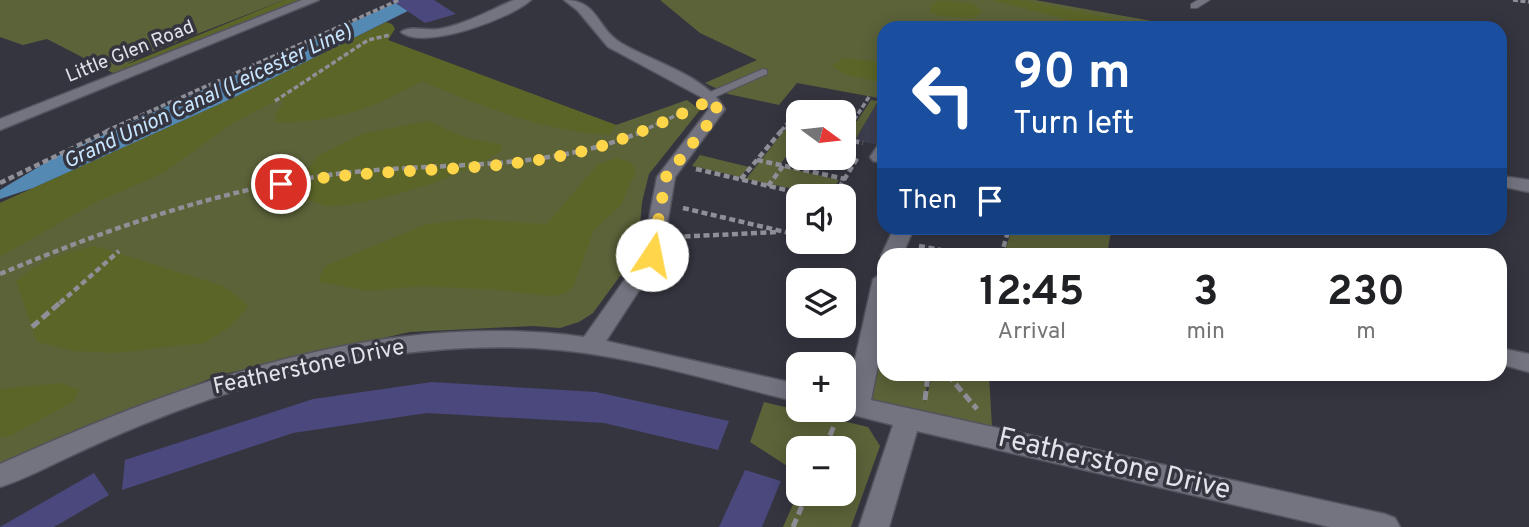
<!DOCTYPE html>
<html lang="en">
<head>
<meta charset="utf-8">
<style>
	body { margin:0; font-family:Overpass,sans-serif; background:#f2f2f2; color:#202124; height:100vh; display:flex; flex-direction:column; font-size:26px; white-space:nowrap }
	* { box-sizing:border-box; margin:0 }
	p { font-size:23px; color:#757577 }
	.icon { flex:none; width:38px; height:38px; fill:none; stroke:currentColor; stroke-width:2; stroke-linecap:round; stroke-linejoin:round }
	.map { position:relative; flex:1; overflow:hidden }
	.sheet { position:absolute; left:877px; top:248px; width:630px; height:133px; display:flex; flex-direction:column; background:#fff; border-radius:21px; box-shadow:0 4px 18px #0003 }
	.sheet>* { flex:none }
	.top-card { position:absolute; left:877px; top:21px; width:630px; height:214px; border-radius:21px; box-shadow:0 4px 18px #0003; background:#1a4fa0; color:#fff; overflow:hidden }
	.needle { width:46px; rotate:105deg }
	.fabs { position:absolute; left:786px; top:100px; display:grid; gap:14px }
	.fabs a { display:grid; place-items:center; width:70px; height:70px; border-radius:14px; background:#fff; box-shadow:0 4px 18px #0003; font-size:35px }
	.pin { position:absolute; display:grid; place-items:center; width:60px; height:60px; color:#fff; margin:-30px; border:4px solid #fff; border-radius:50%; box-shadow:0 2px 7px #0007 }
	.me { position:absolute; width:77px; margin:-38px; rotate:11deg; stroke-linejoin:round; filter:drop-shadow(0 0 5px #0008) }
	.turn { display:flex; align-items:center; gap:24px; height:147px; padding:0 21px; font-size:32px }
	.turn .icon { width:91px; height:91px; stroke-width:2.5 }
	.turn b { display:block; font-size:49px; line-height:60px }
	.then { display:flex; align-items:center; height:66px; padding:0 21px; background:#0003; gap:14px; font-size:26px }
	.eta { display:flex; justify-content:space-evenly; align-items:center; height:119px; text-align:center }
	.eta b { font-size:42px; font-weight:700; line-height:49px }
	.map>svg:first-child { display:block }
	.built { fill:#3f4050 }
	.green { fill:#5c6339 }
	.forest { fill:#5c6528 }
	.water { fill:#5489b3 }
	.building { fill:#4a487c }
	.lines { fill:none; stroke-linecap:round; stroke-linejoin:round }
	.lane-casing { stroke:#54545d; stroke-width:2 }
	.street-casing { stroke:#54545d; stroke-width:3 }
	.secondary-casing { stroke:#54545d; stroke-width:3 }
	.path-far2 { stroke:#8e8f97; stroke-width:3.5; stroke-dasharray:5 2.5; stroke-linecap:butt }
	.path-far1 { stroke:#8e8f97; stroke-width:4.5; stroke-dasharray:6 3.5; stroke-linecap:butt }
	.path { stroke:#8e8f97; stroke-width:5; stroke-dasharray:9 4.5; stroke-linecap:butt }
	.lane { fill:#737480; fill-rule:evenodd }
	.street { fill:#737480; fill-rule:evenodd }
	.secondary { fill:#737480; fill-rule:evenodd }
	.route { stroke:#ffd54a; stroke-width:12; stroke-dasharray:0 21.6 }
	.labels { text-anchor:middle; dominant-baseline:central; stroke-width:7; stroke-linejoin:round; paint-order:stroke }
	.far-street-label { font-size:19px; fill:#e2e3e9; stroke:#353540 }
	.far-water-label { font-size:21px; font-style:italic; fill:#c8e5fe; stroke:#353540 }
	.street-label { font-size:23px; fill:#e2e3e9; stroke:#353540 }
	.near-street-label { font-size:28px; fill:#e2e3e9; stroke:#353540 }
</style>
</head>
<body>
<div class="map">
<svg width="1529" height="527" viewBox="0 0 1529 527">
	<rect width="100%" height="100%" fill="#353540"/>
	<!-- built -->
	<path class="built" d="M878,101L884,102V146L855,140Z"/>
	<!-- green -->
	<g class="green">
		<path d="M0,0H284L141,56L123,67L129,68L113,73L47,39L23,45L0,37Z"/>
		<path d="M660,0H1035L1191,28H884V99L797,83L779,105L728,94L705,83L757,60L700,33Z"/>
		<path d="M362,35L387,40L616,125L687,100L700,110L649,174L642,202L639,237L626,268L593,313L579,322L560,328L533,326L410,332L219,375L0,464V203L233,98Z"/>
		<path d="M871,100L878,101L855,140L844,137V119L857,121Z"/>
		<path d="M798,113V140L779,166L839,180L828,196L746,179Z"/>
		<path d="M700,155L749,167L740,177L692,166Z"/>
		<path d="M1012,228H1094L1111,231L1107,255H1004Z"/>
		<path d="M884,279V374L928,375L925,403L932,375H989L992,427L924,414L857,407Z"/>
		<path d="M764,402L868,427L880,446L851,527H783L798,493L844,494V448H798V473L750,442Z"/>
	</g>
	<!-- forest -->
	<g class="forest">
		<path d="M284,0H300L129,68L121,67Z"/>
		<path d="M940,0L974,4L982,11L974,18L940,16L930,12L932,4Z"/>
		<path d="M990,0H1024L1159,28H1103Z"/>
		<path d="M386,22L392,24L395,29L388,40L616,125L610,135C542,131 483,107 422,81C369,111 335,121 276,123L275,115L284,101H275L233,123L163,173L96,202L0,257V203L233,98Z"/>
		<path d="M843,58L884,62V83L847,75L832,66Z"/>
		<path d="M428,121L467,138L500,144L502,150C468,176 378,203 335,206C326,207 313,201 304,198L301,182L316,157L362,134Z"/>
		<path d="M616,158L631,162L636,171L621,205L594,230L573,287L564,294L551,296L500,290L421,286L369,291L320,282V275L327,265L427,224L472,219L547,224L597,165Z"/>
		<path d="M94,246L224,286L249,306L229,327L205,343L113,353L74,351L37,342L16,281C39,260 64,253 94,246Z"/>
		<path d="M61,383L79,390L74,401L10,436L0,437V389Z"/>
	</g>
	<!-- water -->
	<path class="water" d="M402,0H430L233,98L33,188L0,199V190L55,157Z"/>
	<!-- building -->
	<g class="building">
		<path d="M391,0H434L456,14L425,23Z"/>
		<path d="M432,382L596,392L729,421L718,450L604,423L427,413L293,433L122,490L125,460L313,399Z"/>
		<path d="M745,470L781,481L762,527H719Z"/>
		<path d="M94,473L109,495L54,527H0Z"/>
	</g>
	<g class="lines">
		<!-- lane casing -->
		<g class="lane-casing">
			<g id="lane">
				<path d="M1198,0H1210L1197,8H1191V4Z"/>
				<path d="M763,69L767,70V74L713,98L709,99L703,95Z"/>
			</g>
		</g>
		<!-- street casing -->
		<g class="street-casing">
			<g id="street">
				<path d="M514,0H531C512,18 424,51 401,32C410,25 427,31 439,29C466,24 490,10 514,0Z"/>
				<path d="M564,0C599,0 596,28 621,43C655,63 705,75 725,109L675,177L662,255L606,341L798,384V402C720,383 640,358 560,350C441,339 323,361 210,399C164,415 117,434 73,455C49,466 25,479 0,487V464C183,382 381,309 584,337L642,255L657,177L709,109L703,98L608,47L577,10Z"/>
				<path d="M884,144V163L873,161L870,157L878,145Z"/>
				<path d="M1500,176L1529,180V192L1500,186Z"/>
				<path d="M894,228H914L902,256H884V261L881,256Z"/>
				<path d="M884,272V335L871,400L1385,514L1395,518L1400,527H1330L917,431L889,527H859L893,425L834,410H844V395H847L873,279Z"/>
				<path d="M1500,348L1529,354V372L1500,364Z"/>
			</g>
		</g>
		<!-- secondary casing -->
		<g class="secondary-casing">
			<path id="secondary" d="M302,0H319L0,130V119Z"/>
		</g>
		<!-- path-far2 -->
		<g class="path-far2">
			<path d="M1513,0L1529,2"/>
			<path d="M275,101L368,40L390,35"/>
			<path d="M844,118L854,120L847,131"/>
			<path d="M854,120L869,97"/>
			<path d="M785,128L798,130"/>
			<path d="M106,131L399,0"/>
			<path d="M642,131L690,109"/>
			<path d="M781,131L799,109L813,112"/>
		</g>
		<!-- path-far1 -->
		<g class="path-far1">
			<path d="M795,130H798"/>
			<path d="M844,136L848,130"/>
			<path d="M844,139L863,143"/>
			<path d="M757,160L845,179"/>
			<path d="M696,169L812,196"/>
			<path d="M741,179L782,130"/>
			<path d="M0,183L110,130"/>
			<path d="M768,186L783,166"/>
			<path d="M834,196L858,157"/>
			<path d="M683,208L798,235"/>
			<path d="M675,237L778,232"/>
			<path d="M919,246L974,256"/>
			<path d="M1001,256L1009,228"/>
			<path d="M0,274C107,229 220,189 336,174C441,161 546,173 646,130"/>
			<path d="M60,303L119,251"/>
		</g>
		<!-- path -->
		<g class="path">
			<path d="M32,327L62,301"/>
			<path d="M947,374L977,409"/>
			<path d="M925,400L928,374"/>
			<path d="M825,448L835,423"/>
			<path d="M793,527L807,494"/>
		</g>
		<!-- lane -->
		<use href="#lane" class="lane"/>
		<!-- street -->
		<use href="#street" class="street"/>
		<!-- secondary -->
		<use href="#secondary" class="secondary"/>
	</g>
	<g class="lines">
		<!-- route -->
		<path class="route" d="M281,184C379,166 484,175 579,152C626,141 670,119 713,99L717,109L715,115L666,177L652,255"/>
	</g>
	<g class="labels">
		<!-- far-street labels -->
		<g class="far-street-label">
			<text transform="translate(130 52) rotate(-22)">Little Glen Road</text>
		</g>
		<!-- far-water labels -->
		<g class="far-water-label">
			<text transform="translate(208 97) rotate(-25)">Grand Union Canal (Leicester Line)</text>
		</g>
		<!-- street labels -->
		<g class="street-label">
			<text transform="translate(309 368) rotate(-12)">Featherstone Drive</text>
		</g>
		<!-- near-street labels -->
		<g class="near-street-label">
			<text transform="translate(1114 465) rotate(13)">Featherstone Drive</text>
		</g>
	</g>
</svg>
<div class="fabs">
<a><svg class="needle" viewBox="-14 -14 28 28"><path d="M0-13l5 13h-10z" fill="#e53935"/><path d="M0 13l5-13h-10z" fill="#757577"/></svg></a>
<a><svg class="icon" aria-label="sound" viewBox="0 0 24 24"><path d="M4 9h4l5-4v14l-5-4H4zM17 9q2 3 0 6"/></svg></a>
<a><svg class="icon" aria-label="layers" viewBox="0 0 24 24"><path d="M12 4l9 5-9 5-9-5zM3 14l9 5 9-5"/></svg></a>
<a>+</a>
<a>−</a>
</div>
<div class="pin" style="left:281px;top:184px;background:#d93025"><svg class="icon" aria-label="arrive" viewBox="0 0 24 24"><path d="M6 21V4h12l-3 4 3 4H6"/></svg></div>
<svg class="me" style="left:652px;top:255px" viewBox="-20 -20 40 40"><circle r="19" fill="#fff"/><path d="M0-13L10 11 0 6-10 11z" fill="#ffd54a"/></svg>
<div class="top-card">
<div class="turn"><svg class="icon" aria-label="left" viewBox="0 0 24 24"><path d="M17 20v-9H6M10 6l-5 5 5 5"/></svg><div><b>90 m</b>Turn left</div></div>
<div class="then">Then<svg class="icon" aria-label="arrive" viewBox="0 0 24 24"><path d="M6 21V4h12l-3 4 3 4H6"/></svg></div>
</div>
<section class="sheet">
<div class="eta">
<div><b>12:45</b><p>Arrival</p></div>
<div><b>3</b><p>min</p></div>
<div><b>230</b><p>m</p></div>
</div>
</section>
</div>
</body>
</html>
